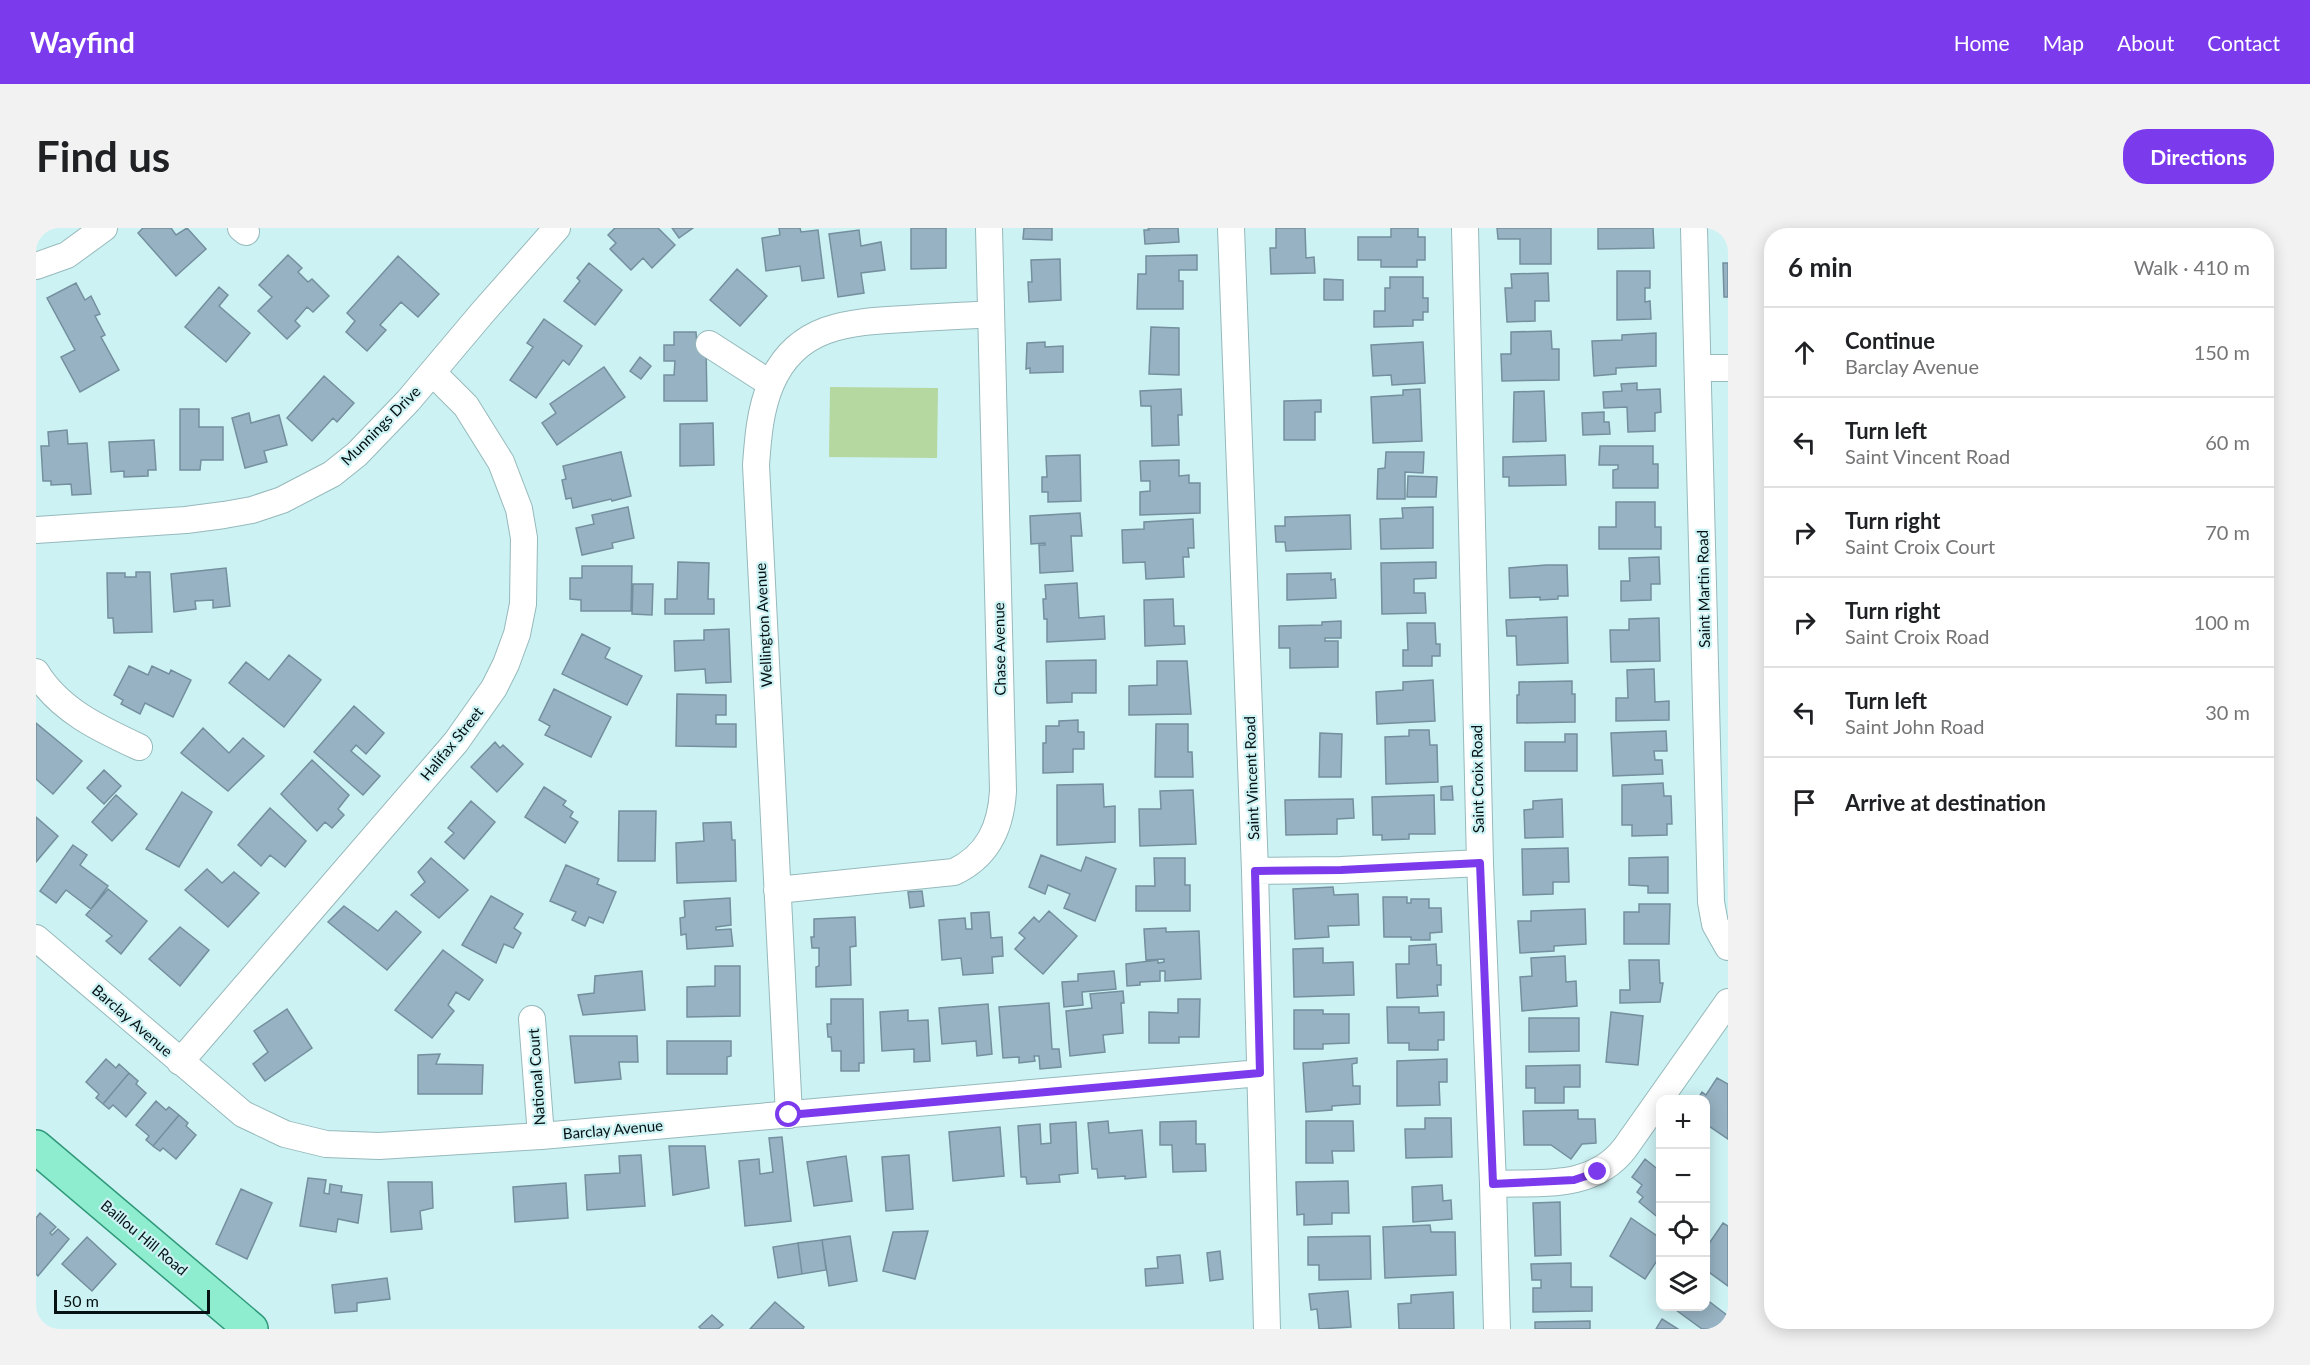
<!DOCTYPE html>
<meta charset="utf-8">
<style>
:root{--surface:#fff;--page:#f2f2f2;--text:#202124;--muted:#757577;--line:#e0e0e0;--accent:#7c3aed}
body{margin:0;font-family:Lato,sans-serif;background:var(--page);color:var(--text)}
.controls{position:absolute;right:18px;bottom:18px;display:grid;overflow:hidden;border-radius:12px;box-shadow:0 3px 15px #0003}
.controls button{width:54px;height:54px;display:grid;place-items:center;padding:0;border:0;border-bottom:2px solid var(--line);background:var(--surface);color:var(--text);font:30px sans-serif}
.scale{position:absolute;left:18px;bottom:15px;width:156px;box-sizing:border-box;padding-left:6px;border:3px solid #051112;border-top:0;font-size:16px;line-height:21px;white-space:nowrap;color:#051112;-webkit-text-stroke:4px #cdf2f4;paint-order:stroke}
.stop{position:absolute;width:18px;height:18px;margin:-14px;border:4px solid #7c3aed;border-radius:50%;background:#fff}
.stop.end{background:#7c3aed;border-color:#fff;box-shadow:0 2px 6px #0008}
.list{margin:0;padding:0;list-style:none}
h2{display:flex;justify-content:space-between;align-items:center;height:78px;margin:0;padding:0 24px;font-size:26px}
h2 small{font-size:20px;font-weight:400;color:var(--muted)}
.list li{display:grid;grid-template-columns:39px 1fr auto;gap:18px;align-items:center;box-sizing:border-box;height:90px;padding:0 24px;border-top:2px solid var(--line)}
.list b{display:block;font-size:22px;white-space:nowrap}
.list p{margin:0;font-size:20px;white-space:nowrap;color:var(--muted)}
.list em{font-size:20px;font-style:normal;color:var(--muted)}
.icon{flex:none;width:33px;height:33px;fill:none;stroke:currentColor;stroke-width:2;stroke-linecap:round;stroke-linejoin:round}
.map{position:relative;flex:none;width:1692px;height:1101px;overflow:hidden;border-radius:24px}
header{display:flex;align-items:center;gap:36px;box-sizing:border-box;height:84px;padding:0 30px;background:var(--accent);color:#fff}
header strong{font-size:28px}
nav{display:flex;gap:33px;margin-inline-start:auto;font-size:21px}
.intro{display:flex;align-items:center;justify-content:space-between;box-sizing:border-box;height:144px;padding:0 36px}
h1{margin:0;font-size:42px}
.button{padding:15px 27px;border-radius:24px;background:var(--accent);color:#fff;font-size:21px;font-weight:700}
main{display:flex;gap:36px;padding:0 36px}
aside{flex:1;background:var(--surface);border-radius:24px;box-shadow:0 3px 15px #0003}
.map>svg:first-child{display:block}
</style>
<header>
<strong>Wayfind</strong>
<nav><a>Home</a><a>Map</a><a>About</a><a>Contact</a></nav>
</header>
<div class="intro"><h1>Find us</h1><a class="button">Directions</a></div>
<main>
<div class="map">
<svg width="1692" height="1101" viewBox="0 0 1692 1101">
<rect width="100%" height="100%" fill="#cdf2f4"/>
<path fill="#b5d7a0" d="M794 159 902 160 901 230 793 229Z"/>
<path fill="#97b2c2" stroke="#748f9e" stroke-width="1.5" d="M107 0H135L140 7 151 0 170 21 140 48 102 5Z
M579 0H622L639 17 616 40 607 30 595 42 574 21 580 15 572 7Z
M636 0H657L643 10Z
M743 0H764L765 4 782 2 788 50 766 53 764 38 730 43 726 10 744 7Z
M875 0H910V40L875 41Z
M988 0H1016V12L987 11Z
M1112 0H1142L1143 14 1109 16 1108 2H1113Z
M1240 0H1269L1270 30 1278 29 1279 45 1235 46 1234 20H1240Z
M1355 0H1382V9H1389V32H1381V39H1345V32H1322V9H1355Z
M1461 0H1515V36H1484V11H1462Z
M1562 0H1617L1618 20 1562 21Z
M823 2 825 18 845 14 849 42 825 45 828 65 802 69 793 6Z
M252 27 266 40 262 44 272 54 276 51 293 68 277 84 271 79 259 93 264 98 251 111 222 83 236 69 223 57Z
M1161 27V42H1143V53H1147V81H1101L1102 46H1110V28Z
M362 28 403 66 382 89 365 74 344 97 350 102 331 123 310 104 319 93 311 85Z
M1024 31 1025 72 993 74 992 54H996L995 32Z
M553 35 586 62 559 97 528 73 544 53 541 50Z
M1687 35H1692V69H1688Z
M701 41 731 68 704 98 674 72Z
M1581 43H1614V60H1609V74L1614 73 1615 91 1581 92Z
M1512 45 1513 73H1499V93L1471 94 1469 60H1476L1475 46Z
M1354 49H1387V70H1392V84H1387V92H1377V98L1338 99V83H1349V60H1354Z
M1288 51 1307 52V72H1288Z
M40 55 49 72 55 68 64 86 59 88 69 107 65 109 83 142 44 164 25 129 39 122 11 70Z
M183 59 192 67 183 78 214 105 190 134 149 99Z
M508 91 546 118 533 137 527 132 500 170 474 152 497 119 491 115Z
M1115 99 1143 100V147L1113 146Z
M1515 103 1516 121H1523V152L1466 153 1465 126H1475V104Z
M638 104H660L661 117 670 116 671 173H628V147H638L639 133H628V117H638Z
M1620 105V138L1580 140V146L1558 148 1556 113 1586 112V107Z
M1009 114V119L1027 118V144L994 145V140L990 141 991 115Z
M1387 114 1389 155 1356 157 1355 147 1337 148 1335 117Z
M604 129 615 138 605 151 594 143Z
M568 139 589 169 521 217 506 195 520 185 514 176Z
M288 148 318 175 301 194 297 190 276 213 251 190Z
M1601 155V162L1624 161 1625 184 1619 185V203L1592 204 1591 179 1568 180 1567 164 1586 163 1585 156Z
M1145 161 1146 187H1142L1143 217 1116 218 1115 178H1105L1104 163Z
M1384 161 1386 213 1337 215 1335 169 1367 167V162Z
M1508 163 1510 213 1477 214 1478 164Z
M1285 172V184H1279V212H1248V173Z
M144 181H163V199H187V232H165L164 242H144Z
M1568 184V194H1573L1574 206 1547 207 1546 185Z
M213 185 215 195 243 187 251 217 228 223 231 234 209 240 196 190Z
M677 195 678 237 644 238V196Z
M31 202 32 216 51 215 55 266 36 267 35 256 15 257V253H7L5 218H13L12 204Z
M118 212 120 242H112V248L88 249V243L75 244 73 214Z
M1564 218H1617V236H1622V260H1577V242L1582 241V237H1563Z
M585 224 595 268 576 273 575 271 537 280 535 270 530 271 526 252 530 251 527 238Z
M1350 224H1388L1387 245 1369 244V271H1341L1342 241 1349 240Z
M1044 227 1045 273 1012 274V264H1006V249H1011L1010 228Z
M1529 227 1530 257 1473 258V249H1467V229Z
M1143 232V248L1153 247V255H1164V285L1104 287V264L1114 263V253H1105L1104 233Z
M1372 248 1401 249 1400 269H1371Z
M1580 274H1619V299H1625V321H1563V299H1580Z
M592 279 598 310 576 315 577 320 546 327 540 300 558 296 556 287Z
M1397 279V320L1345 321 1344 291 1367 290 1366 280Z
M1044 285 1046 308H1035L1037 343 1004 345 1003 317H1009V315L995 316 994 288Z
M1314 287 1315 321 1250 323 1249 314H1240L1239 298H1249V289Z
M1157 291 1158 320H1152L1153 329H1147L1148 349 1110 351 1109 334 1087 335 1086 302 1108 301V294Z
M1623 329 1624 356H1615V372L1585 373V353H1594L1593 330Z
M642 334 673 335 672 371H678V386H629V371H641Z
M1400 334V350L1378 351V365H1389L1390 385 1346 386 1345 335Z
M1510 337H1531L1532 368H1522V371L1504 372V369L1474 370 1473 340Z
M546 338H596L595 383H545V372L534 371V350H546Z
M190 340 194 378 177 380V372L159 373 160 381 138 384 135 346Z
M100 344H114L116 404 78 405 77 390H72L71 345H89V349H100Z
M1295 345V352L1299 351 1300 370 1251 372V346Z
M1041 355 1043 390 1068 388 1069 411 1011 414V391H1008L1007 371H1010L1009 357Z
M597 356H617L616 387 596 386Z
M1137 371 1138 398H1148L1149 416 1109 418 1108 372Z
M1531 389 1532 435 1481 437 1480 408H1471L1470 392Z
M1623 390 1624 433 1575 434 1574 402H1593V391Z
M1305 393V410H1289V413H1302V439L1254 440V420H1243V398L1286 397V394Z
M1371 395H1399L1400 416H1404V428H1396V438H1367V422H1372Z
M693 401 695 454 670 455 669 441 639 443 638 413 668 412V402Z
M546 406 574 420 569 430 606 448 591 477 526 446Z
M253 427 285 452 248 499 193 455 210 434 233 452Z
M1060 432V465H1036V474L1011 475 1010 433Z
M1121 433H1151L1155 486 1093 487V458L1121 457Z
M93 438 112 447 116 438 133 446 135 442 155 452 137 489 109 475 104 486 85 476 87 472 78 467Z
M1618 441 1619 474 1633 473V492L1580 493V470H1592L1591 442Z
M1397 452 1399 493 1341 496 1340 464 1367 462V454Z
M1536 453V466H1539V494L1481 495V467H1483V454Z
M518 461 575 489 555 529 509 507 514 498 503 492Z
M641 466 690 467V487H680V496H700V519L640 518Z
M318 478 348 505 330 526 320 517 315 523 344 548 327 567 278 524Z
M1042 492V504H1048V521H1037V544L1007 545V515H1010V498H1023V493Z
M0 495 46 533 17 566 0 551Z
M1120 496H1152V524H1156L1157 549H1119Z
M167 500 193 525 207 510 228 528 192 563 145 525Z
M1373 502H1393L1394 517H1401L1402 554 1350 556 1349 509 1373 508Z
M1630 503 1631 523H1618L1619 532H1626L1627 546 1577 548 1575 505Z
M1284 505 1306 506 1305 549H1283Z
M1529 506H1541V543H1489V514H1529Z
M459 514 464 520 467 517 487 536 461 564 435 539Z
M276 532 313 567 302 581 308 587 296 600 289 594 281 603 245 566Z
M68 542 85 558 68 576 51 560Z
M1627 555 1628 568H1635L1636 596H1631V607L1596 608V597H1586V557Z
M1067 556 1068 579 1079 578V614L1021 617V557Z
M1416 558 1417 572H1405V559Z
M508 559 530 573 527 577 537 584 534 589 542 594 529 615 489 589Z
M1157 562 1160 616 1104 618 1103 581H1125L1124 563Z
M146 564 176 584 143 639 110 621Z
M80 567 101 586 76 613 56 594Z
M1398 567 1399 606H1373V611L1346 612V607H1337L1336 569Z
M1317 571 1318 590 1301 591V606L1250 607 1249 572Z
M1526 571 1527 609 1489 610 1488 582 1497 581V573Z
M435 573 459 594 428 631 409 614 418 605 412 600Z
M234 580 270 613 249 639 234 627 225 638 202 617Z
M583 583H620L619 633H582Z
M0 589 22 608 0 634Z
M695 594 696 612H699L700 653 641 655 640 615 668 613 667 595Z
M37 617 51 627 44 637 72 658 55 681 30 662 20 675 4 663Z
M1532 620 1533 654H1517V666L1487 667 1486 621Z
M1005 627 1045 643 1050 629 1080 641 1059 693 1028 680 1034 666 1012 657 1009 666 993 659Z
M1632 629V665H1612V658L1593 657V630Z
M395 630 432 662 403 690 375 667 389 654 382 644Z
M1118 630H1149V657H1154V683H1100V658H1119Z
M530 637 563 651 561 656 580 664 567 695 553 689 549 698 536 692 540 684 514 673Z
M171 641 186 655 198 644 223 665 192 699 149 662Z
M1297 659 1298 667 1322 666 1323 697 1292 698 1293 709 1259 711 1257 661Z
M72 661 111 693 85 726 70 713 76 708 50 687Z
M886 663 888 678 874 680 872 664Z
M455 668 487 686 478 700 485 705 477 720 468 716 460 735 426 717Z
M1347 669H1371V675H1375V671H1393V680H1405L1406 704 1394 705V712H1375V709H1348Z
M694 670 695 697 680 699V702L695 701 697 718 651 721 650 706 645 707 644 690 649 689 648 673Z
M1603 676H1634L1633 716H1588V684H1603Z
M308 678 342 703 360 683 385 704 351 742 292 694Z
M1549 681 1550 716 1518 718V723L1484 725 1482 693H1495V683Z
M1013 683 1041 708 1007 746 979 721 989 710 983 705 998 689 1003 694Z
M953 684 955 710 966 709 967 728 956 729 957 745 927 747 925 730 906 732 903 692 929 690 930 701H936L935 685Z
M819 689 820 718 814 719 815 757 780 759V739L783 738V720H776L775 709H778V691Z
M144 699 173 722 144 758 113 731Z
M1130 700V704L1163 703 1165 751 1129 753V743H1124V753L1104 754V757L1091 758 1090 736 1122 732V735L1128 734V731L1110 732 1108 701Z
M1400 716 1401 737H1405V757H1401L1402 768 1361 770 1360 736H1373V718Z
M1287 720V735L1317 734 1318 767 1258 769 1257 721Z
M407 722 447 752 433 772 420 764 412 777 418 783 396 810 359 782Z
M1529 728 1530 754 1540 753 1541 778 1486 783 1484 749 1496 748 1495 730Z
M1593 732H1623L1624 755H1627L1624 774 1584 775V762H1594Z
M679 738H704V788L651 789V759L679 758Z
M606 743 609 782 547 787 542 767 558 765 559 748Z
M1078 743 1080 761 1046 764 1047 777 1028 779 1026 754 1042 753V746Z
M1087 763 1088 775H1085L1087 805 1067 807 1069 824 1034 828 1030 783 1056 780 1054 766Z
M795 771H827L828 835H823V843H805V823H796L795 809H792L791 796H795Z
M1142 771H1164L1163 809H1143V815H1113V784L1142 785Z
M1013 775 1016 821H1023L1025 839 1004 841 1003 828H998L999 833 983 835V829L967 830 963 779Z
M952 776 956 826 941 828 940 813 906 816 903 780Z
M1351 779H1383V785L1408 784V812H1402V822H1373V815H1352Z
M251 781 276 820 229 853 217 836 232 824 218 803Z
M872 782V793L892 792 894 833 878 834V821L846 823 844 784Z
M1258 782H1287V786H1313V815L1287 816V821H1258Z
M1575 784 1607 788 1602 837 1570 834Z
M1493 790H1543V823L1493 824Z
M534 808H601L602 834H583L585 851 539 855Z
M631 813H695V828L691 829V846H631Z
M404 826 400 836 447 837 446 866H382V827Z
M1321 830V835L1316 836 1317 858H1324V876L1296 878V882L1270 884 1267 835Z
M70 831 80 840 83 836 93 845 67 876 60 870 63 866 50 854Z
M1411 831V854H1403L1404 877 1361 878V833Z
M1544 837V859H1528V875H1499V860H1490V838Z
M93 845 102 853 100 856 110 865 90 889 77 877 73 881 67 876Z
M1681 850 1692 856V911L1670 896V872H1661L1666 864 1670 867Z
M120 873 130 882 133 879 143 887 117 918 110 912 113 908 100 897Z
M1542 882V891H1559L1560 915 1546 916 1535 931 1515 917H1488L1487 883Z
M143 887 152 895 150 898 160 907 140 931 127 920 124 923 117 918Z
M1389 890H1415L1416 929 1370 930 1369 901H1389Z
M1072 893 1073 905 1106 902 1110 949 1089 951V948L1062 950 1061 941H1056L1052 895Z
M1160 893V916H1169L1170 943 1137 944 1136 917H1124V894Z
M1270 893H1317L1318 923H1296L1297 935H1270Z
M1040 894 1042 945 1023 947 1024 954 991 956 990 949H985L982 898 1004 896 1005 916 1015 915 1014 896Z
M964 899 968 948 917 953 913 904Z
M746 909 755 993 709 998 703 933 723 931 724 946 737 944 733 910Z
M633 918H669L673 960 637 967Z
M605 927 609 978 551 982 549 947 584 945 583 928Z
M873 927 877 981 850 983 846 929Z
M810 928 816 973 778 978 771 934Z
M1609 931 1624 943V991L1603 974 1607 969 1601 964 1606 957 1596 949Z
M272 950 290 952 288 965 293 966 294 956 306 958 305 964 326 967 322 995 302 991 300 1004 264 998Z
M1312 953 1313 985H1296V996L1268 997V986L1261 987 1260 954Z
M352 954H396L397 980 384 983 386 1001 355 1004Z
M530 955 532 990 479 994 477 959Z
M1406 957 1407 973 1415 972 1416 991 1377 994 1376 959Z
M205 961 236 975 211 1031 180 1016Z
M1524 974 1525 1027 1499 1028 1497 975Z
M4 985 20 999 14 1005 16 1007 22 1001 33 1011 2 1048 0 1046V990Z
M1595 990 1624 1010V1028L1609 1051 1574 1028Z
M1687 995 1692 998V1058L1670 1042V1020Z
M1394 997 1395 1004H1419L1420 1047 1349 1050 1347 999Z
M892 1003 879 1051 847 1043 857 1004Z
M814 1008 821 1053 793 1058 786 1012Z
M1334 1008 1335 1051 1283 1052V1037H1272V1009Z
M51 1009 80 1036 56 1063 26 1036Z
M786 1012 790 1042 766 1046 762 1015Z
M762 1015 766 1046 742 1050 737 1019Z
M1184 1023 1187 1051 1174 1053 1171 1025Z
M1144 1027 1147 1055 1110 1058 1109 1041 1122 1040 1121 1029Z
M1535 1035V1059H1556V1083L1497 1084V1060H1505V1052H1496L1495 1036Z
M351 1050 354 1071 321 1075V1083L299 1085 296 1057Z
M1312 1063 1315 1099 1283 1101 1281 1081 1275 1082 1273 1066Z
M1417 1064 1418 1101H1363L1362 1076 1375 1075V1067Z
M1670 1071 1692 1088 1683 1101H1666L1640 1082 1642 1078H1670Z
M739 1074 768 1099 767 1101H714Z
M676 1087 687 1097 682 1101H665L663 1099Z
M1626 1091 1642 1101H1620Z
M1554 1093V1101H1499V1094Z"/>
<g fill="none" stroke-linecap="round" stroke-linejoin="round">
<defs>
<path id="minor" d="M205 0 210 4
M1195 0 1219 643 1231 1101
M1429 0 1444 635 1457 956 1461 1101
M1658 0 1675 674 1679 696 1692 719
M0 38 31 27 68 0
M673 116 735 156
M1662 140H1692
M0 302 150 292 188 287 216 282 246 272 296 246 321 226 372 173 447 84 521 0
M0 444C23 482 64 501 103 519
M1219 643 1305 642 1444 635
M741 662 918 644C952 628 965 599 967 563L953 0
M0 710 207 886 249 906 290 916 343 918 505 908 1224 845
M496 791 505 908
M144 834 420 514 458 460 470 436 481 406 487 376 488 310 483 281 465 234 430 178 397 145
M753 887 720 237C722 209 724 182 735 156 760 97 812 94 869 91 898 89 927 88 955 86
M1457 956C1505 954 1557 962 1589 920L1692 774"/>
<path id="major" d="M0 919 215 1101"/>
</defs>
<use href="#minor" stroke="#96b9bb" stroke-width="28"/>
<use href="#major" stroke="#2f9878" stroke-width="36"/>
<use href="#minor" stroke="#fff" stroke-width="26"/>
<use href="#major" stroke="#8fedcf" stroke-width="33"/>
</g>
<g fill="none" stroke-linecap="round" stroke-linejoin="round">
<path stroke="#7c3aed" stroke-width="8" d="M753 887 1224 845 1219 643 1305 642 1444 635 1457 956 1538 952 1562 944"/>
</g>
<g text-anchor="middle" stroke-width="4.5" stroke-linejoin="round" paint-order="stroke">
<g font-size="15" fill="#051112" stroke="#cdf2f4">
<text transform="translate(345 198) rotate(-45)" y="5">Munnings Drive</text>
<text transform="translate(1668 361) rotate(-91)" y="5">Saint Martin Road</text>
<text transform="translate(728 397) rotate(-93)" y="5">Wellington Avenue</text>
<text transform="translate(964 421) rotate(-91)" y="5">Chase Avenue</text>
<text transform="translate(416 516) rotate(-51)" y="5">Halifax Street</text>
<text transform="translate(1216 550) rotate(-92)" y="5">Saint Vincent Road</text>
<text transform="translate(1442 551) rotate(-91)" y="5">Saint Croix Road</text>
<text transform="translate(96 793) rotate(41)" y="5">Barclay Avenue</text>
<text transform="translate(501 849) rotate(-94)" y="5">National Court</text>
<text transform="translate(577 902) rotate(-5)" y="5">Barclay Avenue</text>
<text transform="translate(108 1010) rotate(40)" y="5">Baillou Hill Road</text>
</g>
</g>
</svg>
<div class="controls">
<button>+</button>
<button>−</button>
<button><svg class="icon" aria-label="locate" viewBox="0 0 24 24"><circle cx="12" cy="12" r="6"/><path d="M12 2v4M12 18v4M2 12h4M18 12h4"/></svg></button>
<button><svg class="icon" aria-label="layers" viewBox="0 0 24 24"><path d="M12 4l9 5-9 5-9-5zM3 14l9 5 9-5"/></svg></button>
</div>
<div class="scale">50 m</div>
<div class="stop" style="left:753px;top:887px"></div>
<div class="stop end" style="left:1562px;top:944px"></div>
</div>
<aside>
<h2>6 min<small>Walk · 410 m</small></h2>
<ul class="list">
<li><svg class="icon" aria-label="ahead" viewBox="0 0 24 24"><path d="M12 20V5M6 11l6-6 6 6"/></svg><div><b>Continue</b><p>Barclay Avenue</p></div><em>150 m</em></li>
<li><svg class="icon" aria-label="left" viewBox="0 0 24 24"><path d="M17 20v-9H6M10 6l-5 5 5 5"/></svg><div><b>Turn left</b><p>Saint Vincent Road</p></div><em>60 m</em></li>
<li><svg class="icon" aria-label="right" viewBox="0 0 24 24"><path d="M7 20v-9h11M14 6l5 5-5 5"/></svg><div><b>Turn right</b><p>Saint Croix Court</p></div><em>70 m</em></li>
<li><svg class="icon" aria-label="right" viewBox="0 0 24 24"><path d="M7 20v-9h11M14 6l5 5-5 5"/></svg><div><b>Turn right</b><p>Saint Croix Road</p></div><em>100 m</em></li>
<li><svg class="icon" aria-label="left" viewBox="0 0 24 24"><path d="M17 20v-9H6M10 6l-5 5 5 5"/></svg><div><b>Turn left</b><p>Saint John Road</p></div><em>30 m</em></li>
<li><svg class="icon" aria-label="arrive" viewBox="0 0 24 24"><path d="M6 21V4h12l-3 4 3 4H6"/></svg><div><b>Arrive at destination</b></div></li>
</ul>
</aside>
</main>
